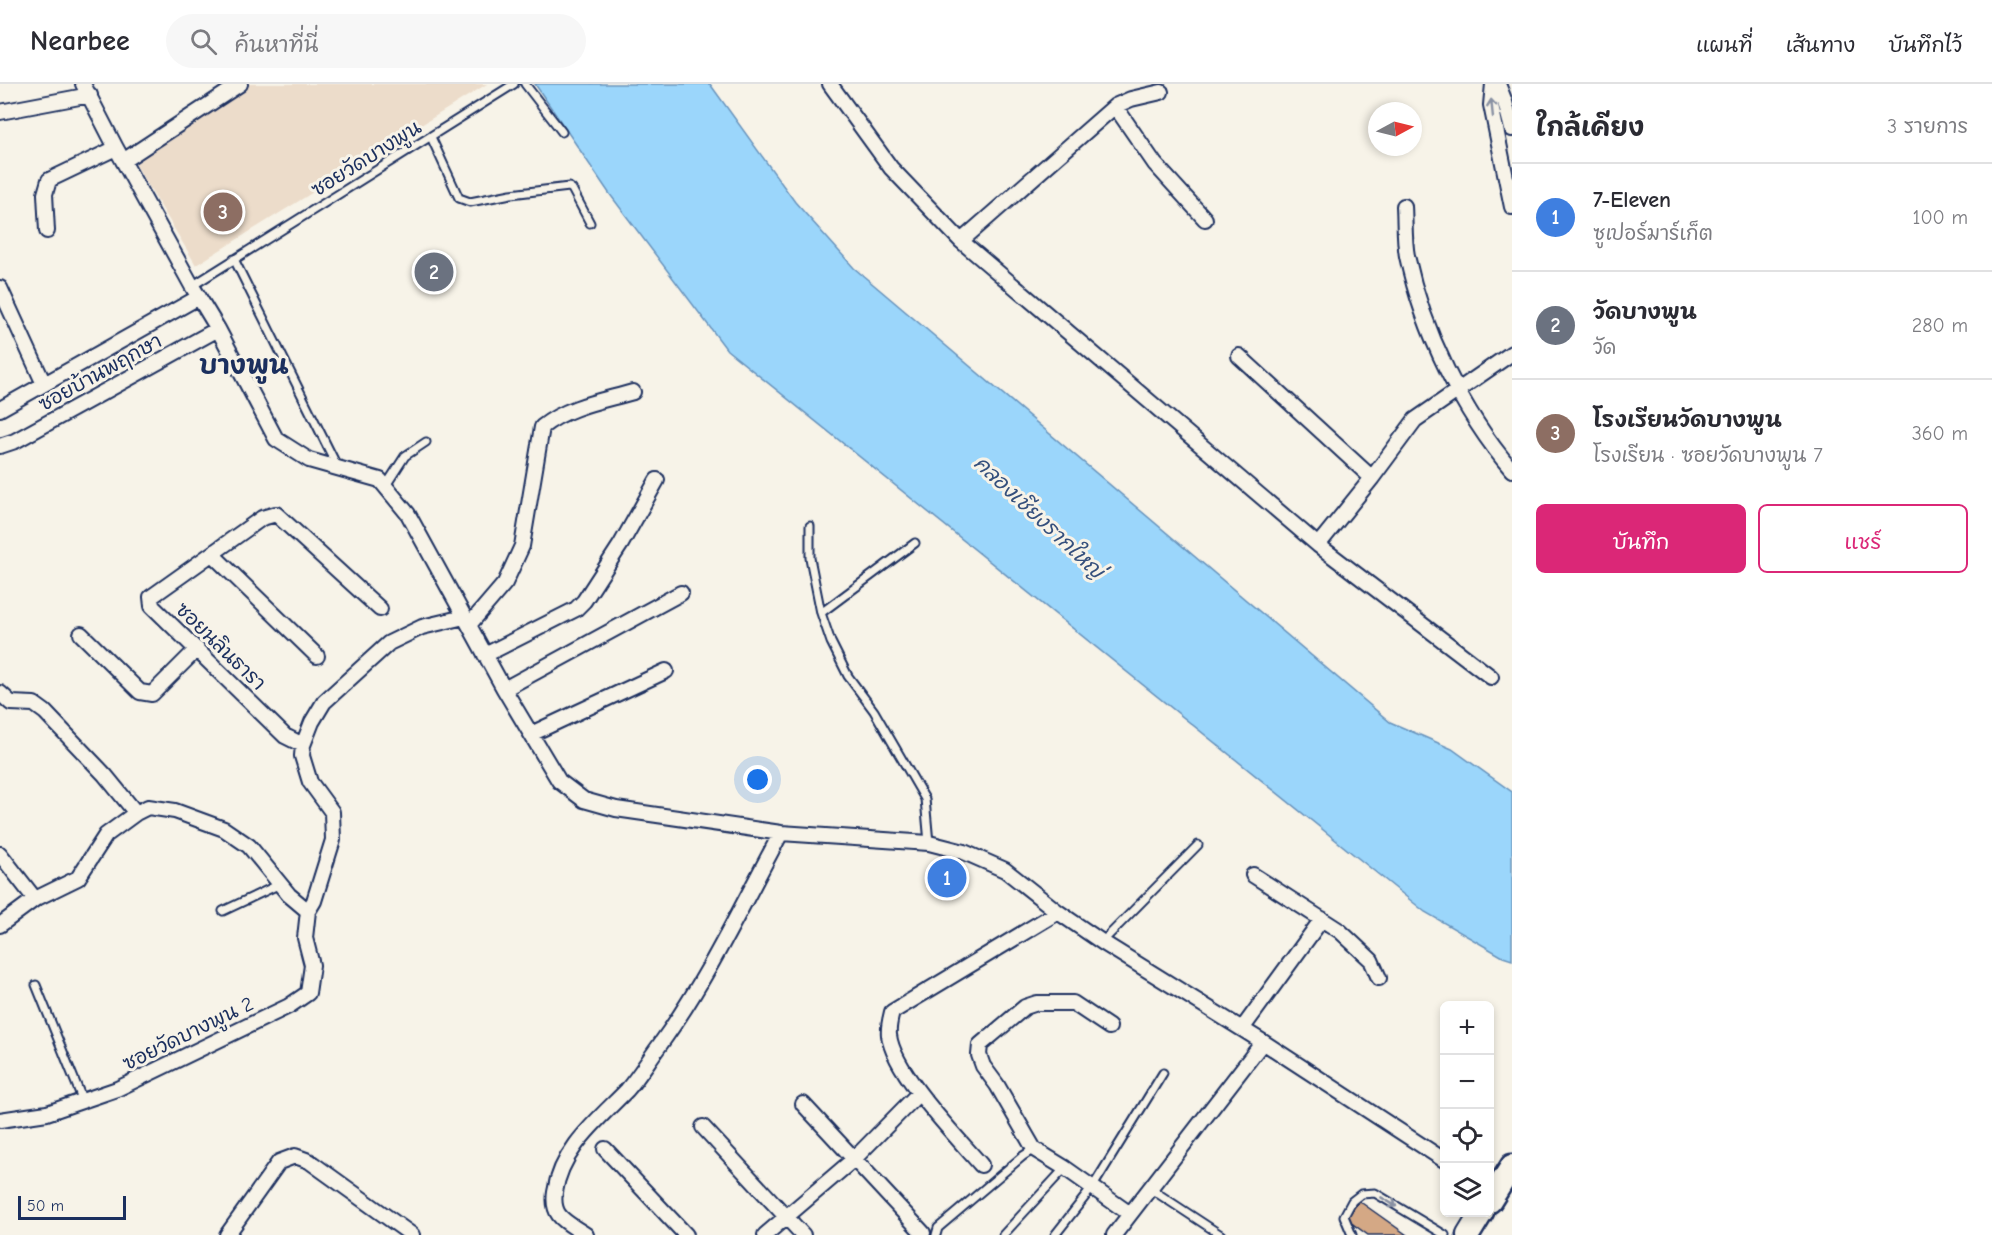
<!DOCTYPE html>
<html lang="th">
<meta charset="utf-8">
<style>
:root{--surface:#fff;--page:#f7f7f7;--text:#2b2b33;--muted:#7c7c81;--line:#e1e1e2;--accent:#db2777}
body{margin:0;font-family:"Comic Neue","Playpen Sans Thai",sans-serif;background:var(--page);color:var(--text)}
.controls{position:absolute;right:18px;bottom:18px;display:grid;overflow:hidden;border-radius:9px;box-shadow:0 3px 9px #0003}
.controls button{width:54px;height:54px;display:grid;place-items:center;padding:0;border:0;border-bottom:2px solid var(--line);background:var(--surface);color:var(--text);font:30px sans-serif}
.compass{position:absolute;left:1368px;top:18px;width:54px;height:54px;border-radius:50%;background:var(--surface);box-shadow:0 3px 9px #0003;rotate:83deg}
.scale{position:absolute;left:18px;bottom:15px;width:108px;box-sizing:border-box;padding-left:6px;border:3px solid #1b2f5e;border-top:0;font-size:16px;line-height:21px;white-space:nowrap;color:#1b2f5e;-webkit-text-stroke:4px #f7f3e8;paint-order:stroke}
.you{position:absolute;left:758px;top:696px;width:21px;height:21px;margin:-15px;border:4px solid #fff;border-radius:50%;background:#1a73e8;box-shadow:0 0 0 9px #1a73e833}
.badge{display:grid;place-items:center;width:39px;height:39px;border-radius:50%;background:var(--accent);color:#fff;font-size:20px;font-weight:700}
.pin{position:absolute;translate:-50% -50%;border:3px solid #fff;box-shadow:0 2px 6px #0006}
.list{margin:0;padding:0;list-style:none}
h2{display:flex;justify-content:space-between;align-items:center;height:78px;margin:0;padding:0 24px;font-size:26px}
h2 small{font-size:20px;font-weight:400;color:var(--muted)}
.list li{display:grid;grid-template-columns:39px 1fr auto;gap:18px;align-items:center;box-sizing:border-box;height:108px;padding:0 24px;border-top:2px solid var(--line)}
.list b{display:block;font-size:22px;white-space:nowrap}
.list p{margin:0;font-size:20px;white-space:nowrap;color:var(--muted)}
.list em{font-size:20px;font-style:normal;color:var(--muted)}
.actions{display:flex;gap:12px;padding:18px 24px}
.actions a{flex:1;padding:14px 0;border:2px solid var(--accent);border-radius:9px;text-align:center;font-size:21px;color:var(--accent)}
.actions .main{background:var(--accent);color:#fff}
.icon{flex:none;width:33px;height:33px;fill:none;stroke:currentColor;stroke-width:2;stroke-linecap:round;stroke-linejoin:round}
.map{position:relative;flex:none;width:1512px;height:1151px;overflow:hidden}
header{display:flex;align-items:center;gap:36px;box-sizing:border-box;height:84px;padding:0 30px;background:var(--surface);border-bottom:2px solid var(--line)}
header strong{font-size:28px}
nav{display:flex;gap:33px;margin-inline-start:auto;font-size:21px}
.search{width:420px;height:54px;background:var(--page);display:flex;align-items:center;gap:15px;box-sizing:border-box;padding:0 21px;border-radius:33px;color:var(--muted);font-size:22px}
main{display:flex}
aside{flex:1;background:var(--surface)}
.map>svg:first-child{display:block}
</style>
<header>
<strong>Nearbee</strong>
<div class="search"><svg class="icon" aria-label="search" viewBox="0 0 24 24"><circle cx="10" cy="10" r="6"/><path d="M15 15l6 6"/></svg>ค้นหาที่นี่</div>
<nav><a>แผนที่</a><a>เส้นทาง</a><a>บันทึกไว้</a></nav>
</header>
<main>
<div class="map">
<svg width="1512" height="1151" viewBox="0 0 1512 1151">
<rect width="100%" height="100%" fill="#f7f3e8"/>
<filter id="ink" filterUnits="userSpaceOnUse"><feTurbulence type="fractalNoise" baseFrequency=".0167" numOctaves="2"/><feDisplacementMap in="SourceGraphic" scale="12" xChannelSelector="R" yChannelSelector="G"/><feConvolveMatrix kernelMatrix="1 2 1 2 8 2 1 2 1" color-interpolation-filters="sRGB"/></filter>
<g filter="url(#ink)">
<path fill="#ecdcca" d="M242 0H487L196 181 133 76Z"/>
<path fill="#9bd6fb" stroke="#6893bc" stroke-width="1.5" d="M535 0H710L795 118 854 184 1390 638 1452 665 1512 708V876L1503 873 1425 828 727 266 609 109Z"/>
<path fill="#d4a885" stroke="#1b2f5e" stroke-width="1.5" d="M1359 1117 1407 1151H1368L1346 1135Z"/>
<g fill="none" stroke-linecap="round" stroke-linejoin="round">
<defs>
<path id="service" d="M525 0 562 48
M431 53 459 114 470 118 511 110 569 103 572 105 590 139
M234 175 337 382
M192 202 514 0
M385 403 405 372 426 358
M810 442V474L821 529 831 558 848 592 874 627 925 715 929 759
M821 529 915 459
M223 827 280 800
M1102 858 1198 761
M36 901 83 1017
M1151 1105 1221 1151
M936 1151 938 1144 1023 1072 1034 1065
M1003 1151 1065 1084
M1055 1151 1092 1104 1163 989
M1352 1151 1344 1132 1352 1117 1361 1110 1375 1109 1445 1151"/>
<path id="minor" d="M83 0 116 64 192 202 218 245 276 355 309 376 380 396 408 430 504 605 559 697 584 716 616 725 781 749 929 759 964 768 1005 786 1058 828 1102 858 1263 958 1444 1076
M830 0 891 84 961 157 1318 461 1491 593
M1493 0 1491 21 1512 123
M1498 0 1505 18 1512 45
M1115 22 1155 80 1205 135
M0 28 90 11
M123 77 240 0
M1404 122C1405 138 1404 156 1407 172 1423 247 1462 328 1512 386
M47 147 45 110 49 96 116 64
M961 157 1115 22 1131 15 1161 8
M0 204 44 300
M1239 272 1372 394
M0 325 199 213
M0 362 15 357 218 245
M1318 461 1372 394 1415 336 1512 269
M212 470 317 572
M469 541 505 499 522 462 542 343C568 322 602 317 633 308
M81 550 140 608 152 610 197 565
M485 571 576 525 584 517 621 460 657 396
M504 605 681 509
M0 609 11 619 34 620 45 628 105 691 136 729
M531 650 666 587
M303 661 285 652 152 522 151 513 262 434 276 430 380 525
M0 770 35 815
M1253 791 1340 847 1371 876 1379 894
M0 841 35 815 78 794 106 751 136 729 148 723 175 727 224 745 249 762 289 811 308 827
M1109 943 1073 919H1037L1025 923 980 961 979 971 983 982 997 1001 1034 1065 1065 1084 1130 1130
M1242 945 1322 835
M803 1020 923 1149
M0 1036 47 1029 117 1005 289 922 308 909 312 881 305 854 308 827 314 817 333 756 332 728 310 698 302 672 303 661 312 638 324 618 389 559 422 543 464 533
M703 1043 803 1151
M605 1065 686 1151
M981 1081C956 1052 893 988 889 951 888 943 890 936 892 928L1058 828
M227 1151 279 1078 295 1072 309 1077 412 1151
M586 1151C567 1138 551 1134 555 1108 561 1065 599 1035 627 1006 639 992 648 977 659 962 707 896 742 821 781 749
M765 1151 854 1075 919 1009
M1114 1151 1263 958"/>
<path id="primary" d="M1490 1117 1512 1082
M1468 1151 1482 1128"/>
</defs>
<use href="#service" stroke="#1b2f5e" stroke-width="11"/>
<use href="#minor" stroke="#1b2f5e" stroke-width="18"/>
<use href="#primary" stroke="#1b2f5e" stroke-width="27"/>
<use href="#service" stroke="#f7f3e8" stroke-width="7"/>
<use href="#minor" stroke="#f7f3e8" stroke-width="14"/>
<use href="#primary" stroke="#f7f3e8" stroke-width="22"/>
</g>
<defs><path id="oneway-shaft" d="M-6 0H5M1.5-3L5.5 0L1.5 3" fill="none" stroke-width="1.6" stroke-linecap="round" stroke-linejoin="round" transform="scale(1.5)"/></defs>
<g stroke="#8991a3">
<use href="#oneway-shaft" transform="translate(1492 24) rotate(-96)"/>
<use href="#oneway-shaft" transform="translate(1389 1118) rotate(31)"/>
</g>
</g>
<g text-anchor="middle" stroke-width="6" stroke-linejoin="round" paint-order="stroke">
<g font-size="20" fill="#1b2f5e" stroke="#f7f3e8">
<text transform="translate(366 74) rotate(-32)" y="7">ซอยวัดบางพูน</text>
<text transform="translate(100 288) rotate(-29)" y="7">ซอยบ้านพฤกษา</text>
<text transform="translate(221 562) rotate(44)" y="7">ซอยนลินธารา</text>
<text transform="translate(188 949) rotate(-26)" y="7">ซอยวัดบางพูน 2</text>
</g>
<g font-size="21" font-style="italic" fill="#35507d" stroke="#f7f3e8">
<text transform="translate(1039 433) rotate(43)" y="7">คลองเชียงรากใหญ่</text>
</g>
<g font-size="26" font-weight="bold" fill="#1b2f5e" stroke="#f7f3e8">
<text x="244" y="290">บางพูน</text>
</g>
</g>
</svg>
<div class="controls">
<button>+</button>
<button>−</button>
<button><svg class="icon" aria-label="locate" viewBox="0 0 24 24"><circle cx="12" cy="12" r="6"/><path d="M12 2v4M12 18v4M2 12h4M18 12h4"/></svg></button>
<button><svg class="icon" aria-label="layers" viewBox="0 0 24 24"><path d="M12 4l9 5-9 5-9-5zM3 14l9 5 9-5"/></svg></button>
</div>
<svg class="compass" viewBox="-18 -18 36 36"><path d="M0-13l5 13h-10z" fill="#e53935"/><path d="M0 13l5-13h-10z" fill="#7c7c81"/></svg>
<div class="scale">50 m</div>
<div class="you"></div>
<div class="pin badge" style="left:947px;top:794px;background:#3f7fe0">1</div>
<div class="pin badge" style="left:434px;top:188px;background:#6b7280">2</div>
<div class="pin badge" style="left:223px;top:128px;background:#8d6e63">3</div>
</div>
<aside>
<h2>ใกล้เคียง<small>3 รายการ</small></h2>
<ul class="list">
<li><span class="badge" style="background:#3f7fe0">1</span><div><b>7-Eleven</b><p>ซูเปอร์มาร์เก็ต</p></div><em>100 m</em></li>
<li><span class="badge" style="background:#6b7280">2</span><div><b>วัดบางพูน</b><p>วัด</p></div><em>280 m</em></li>
<li><span class="badge" style="background:#8d6e63">3</span><div><b>โรงเรียนวัดบางพูน</b><p>โรงเรียน · ซอยวัดบางพูน 7</p></div><em>360 m</em></li>
</ul>
<div class="actions"><a class="main">บันทึก</a><a>แชร์</a></div>
</aside>
</main>
